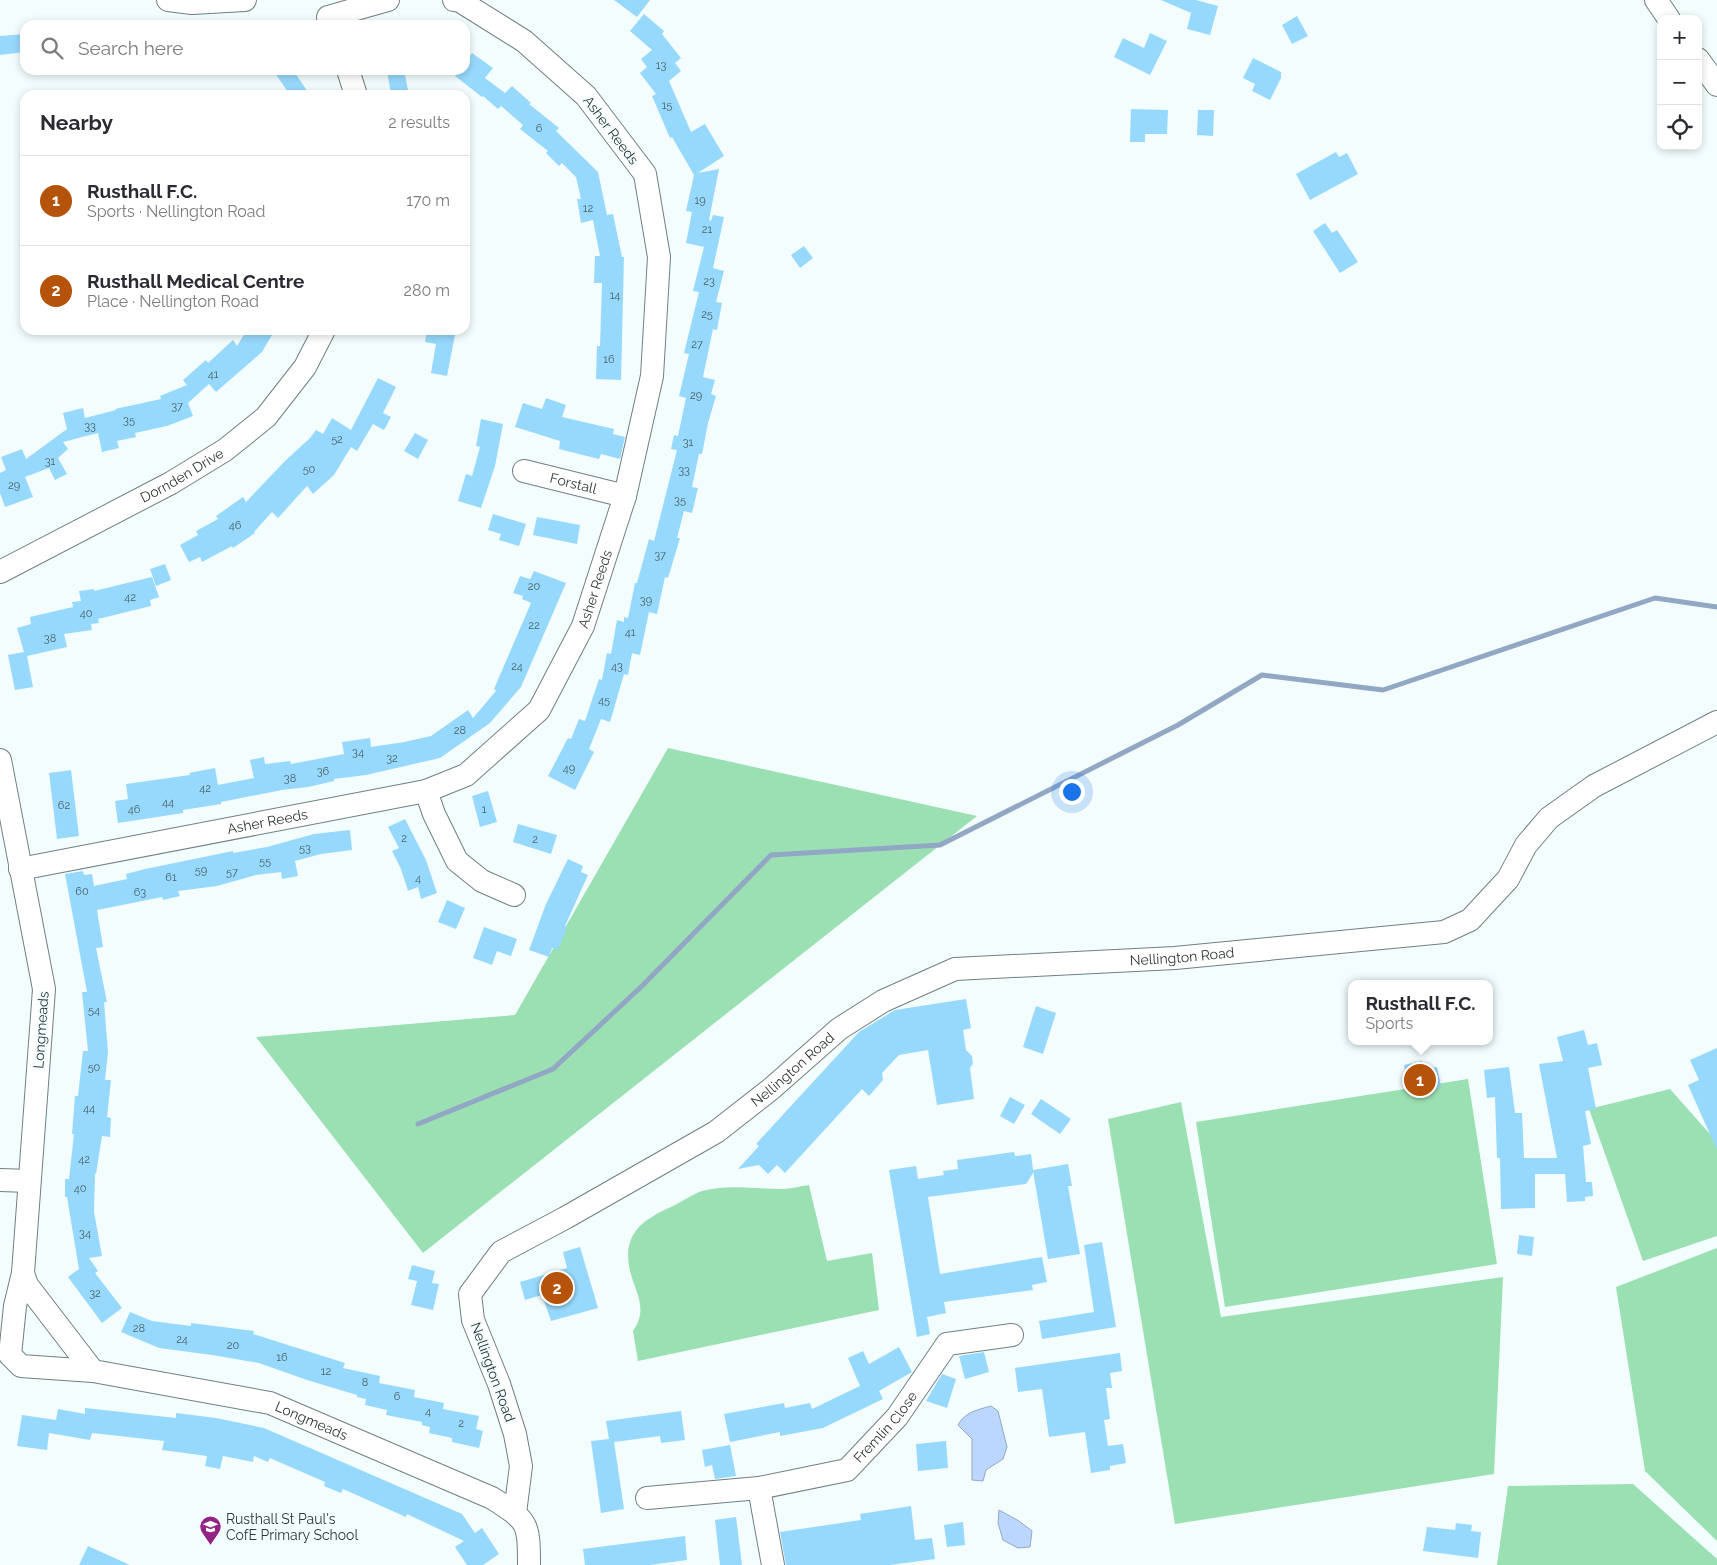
<!DOCTYPE html>
<meta charset="utf-8">
<style>
:root{--surface:#fff;--page:#f2f2f3;--text:#2b2b33;--muted:#7c7c81;--line:#e1e1e2;--accent:#b45309}
body{margin:0;font-family:Raleway,sans-serif;background:var(--page);color:var(--text)}
.controls{position:absolute;right:15px;top:15px;display:grid;overflow:hidden;border-radius:10px;box-shadow:0 2px 8px #0003}
.controls button{width:45px;height:45px;display:grid;place-items:center;padding:0;border:0;border-bottom:1px solid var(--line);background:var(--surface);color:var(--text);font:25px sans-serif}
.you{position:absolute;left:1071px;top:791px;width:18px;height:18px;margin:-12px;border:4px solid #fff;border-radius:50%;background:#1a73e8;box-shadow:0 0 0 8px #1a73e833}
.badge{display:grid;place-items:center;width:32px;height:32px;border-radius:50%;background:var(--accent);color:#fff;font-size:16px;font-weight:700}
.pin{position:absolute;translate:-50% -50%;border:2px solid #fff;box-shadow:0 1px 5px #0006}
.popup{position:absolute;left:1348px;top:980px;width:145px;height:65px;box-sizing:border-box;display:grid;place-content:center;border-radius:10px;background:var(--surface);filter:drop-shadow(0 1px 4px #0005);font-size:16px;white-space:nowrap;color:var(--muted)}
.popup b{font-size:19px;color:var(--text)}
.popup::after{content:'';position:absolute;left:50%;top:100%;margin-left:-10px;border:10px solid transparent;border-top-color:var(--surface)}
.list{margin:0;padding:0;list-style:none}
h2{display:flex;justify-content:space-between;align-items:center;height:65px;margin:0;padding:0 20px;font-size:21px}
h2 small{font-size:16px;font-weight:400;color:var(--muted)}
.list li{display:grid;grid-template-columns:32px 1fr auto;gap:15px;align-items:center;box-sizing:border-box;height:90px;padding:0 20px;border-top:1px solid var(--line)}
.list b{display:block;font-size:19px;white-space:nowrap}
.list p{margin:0;font-size:16px;white-space:nowrap;color:var(--muted)}
.list em{font-size:16px;font-style:normal;color:var(--muted)}
.icon{flex:none;width:28px;height:28px;fill:none;stroke:currentColor;stroke-width:2;stroke-linecap:round;stroke-linejoin:round}
.map{position:relative;flex:none;width:1717px;height:1565px;overflow:hidden}
.search{position:absolute;background:var(--surface);box-shadow:0 2px 8px #0003;left:20px;top:20px;width:450px;height:55px;display:flex;align-items:center;gap:12px;box-sizing:border-box;padding:0 18px;border-radius:15px;color:var(--muted);font-size:19px}
.panel{position:absolute;background:var(--surface);box-shadow:0 2px 8px #0003;left:20px;top:90px;width:450px;height:245px;border-radius:15px}
.map>svg:first-child{display:block}
</style>
<div class="map">
<svg width="1717" height="1565" viewBox="0 0 1717 1565">
<rect width="100%" height="100%" fill="#f3fdfe"/>
<path fill="#9be0b3" d="M668 748 977 816 423 1253 256 1037 515 1015Z
M1468 1079 1497 1264 1225 1307 1196 1122Z
M1670 1089 1717 1142V1236L1643 1261 1589 1109Z
M1181 1102 1221 1317 1503 1277 1494 1474 1175 1524 1108 1119Z
M809 1185 827 1261 872 1253 879 1310 638 1361 633 1331C650 1307 633 1290 629 1266 623 1230 647 1218 675 1205 683 1201 693 1194 702 1191 728 1184 756 1189 782 1189 791 1189 800 1186 809 1185Z
M1717 1248V1541L1645 1471 1616 1287Z
M1633 1484 1717 1559V1565H1497L1508 1486Z"/>
<path fill="#bcd7ff" stroke="#92a7c3" d="M991 1406 998 1411 1007 1447 1003 1459 986 1470 983 1481 972 1480V1439L958 1425C965 1412 977 1410 991 1406Z
M999 1510 1019 1521 1032 1531 1030 1547 1018 1548 1003 1540 998 1523Z"/>
<g fill="none" stroke-linecap="round" stroke-linejoin="round">
<path stroke="#92a7c3" stroke-width="5" d="M418 1124 553 1069 642 986 771 855 940 845 1178 725 1262 675 1383 690 1655 598 1717 607"/>
</g>
<path fill="#97d9fc" d="M614 0H650L637 17Z
M1161 0H1196L1218 6 1210 35 1187 29 1191 13Z
M644 14 664 31 662 34 681 58 675 63 681 71 669 81 691 132 705 124 724 156 698 173 719 169 709 220 711 221 713 215 724 217 713 268 724 271 716 302 722 303 717 330 713 329 703 377 715 380 711 394 716 396 708 423 702 454H699L692 487 698 488 692 513 684 511 677 538H680L668 578 665 577 657 614 649 612 640 655 632 653 628 675 624 674 610 722 601 719 589 749 594 752 575 790 548 776 568 738 571 739 579 719 585 721 599 679 602 680 607 653 611 654 617 620 624 622V617L628 618 635 583H637L649 539 654 541 677 450 671 449 674 435 678 436 686 398 679 396 689 354 684 353 699 292 693 291 704 247 686 243 692 212 686 211 694 175 672 137 670 138 652 96 656 94 640 73 647 67 641 59 652 50 630 31Z
M1297 16 1308 36 1292 44 1282 25Z
M1150 33 1167 41 1150 75 1114 57 1123 38 1144 48Z
M25 34V52L0 55V36Z
M472 53 493 68 485 78 505 93 512 86 531 103 529 104 559 128 556 131 598 172 607 215 613 214 622 257H624L621 380 596 379 597 346H600L602 283H594L595 256H600L593 220 581 223 577 199H581L576 177 562 163 559 166 546 153 548 151 520 129 523 125 501 106 498 109 483 96 482 97 455 76 460 70H465V63Z
M1253 58 1281 72V78L1270 100 1252 91 1255 84 1243 78Z
M273 70H293L310 95H290Z
M387 70H404L409 95H391Z
M1131 109 1168 110 1167 134H1145V142H1130Z
M1198 110H1214L1213 136 1197 135Z
M1336 152 1339 157 1347 153 1358 174 1310 200 1296 174Z
M1325 223 1332 233 1337 230 1358 262 1340 273 1313 231Z
M804 246 813 258 800 268 791 255Z
M247 330H275L262 352 216 392 209 384 188 403 193 416 167 426 135 433 136 437 117 441 119 448 102 452 98 433 63 442 68 449 58 458 67 474 55 480 49 468 25 477 33 497 5 507 0 493V473L6 470 1 457 22 449 26 459 67 429 63 413 83 408 85 418 116 410 115 409 161 399 160 396 187 385 183 380 206 360 208 363 233 340 237 346Z
M427 330H456L447 376 431 373 436 344 425 342Z
M378 378 396 387 383 413 391 417 384 430 373 424 357 451 351 447 334 475 313 494 307 486 278 518 272 512 254 532 255 533 233 548 232 546 202 562 200 557 189 562 180 545 198 535 196 531 218 519 216 516 243 497 246 502 285 461 310 438 316 430 323 434 332 418 351 430Z
M546 398 566 405 562 417 614 429 613 434 625 437 620 459 601 454 599 459 559 449 560 441 515 427 523 403 542 409Z
M481 419 503 424 495 466 481 508 458 501 466 474 472 476 480 447 476 446Z
M415 433 428 440 418 459 404 451Z
M493 514 526 524 519 546 499 540 501 534 488 530Z
M537 517 580 525 577 544 533 535Z
M165 564 171 580 156 586 150 569Z
M534 571 566 583 521 687 490 723 440 758 366 775 334 779V781L308 787 282 790 221 802V804L183 810V813L118 823 115 801 128 799 126 784 190 775 189 773 215 768 218 785 254 778 250 760 264 757 265 764 290 761 291 764 344 754 342 742 370 738 371 747 404 742 431 736 468 710 473 718 496 691 494 689 531 603 522 599 523 596 513 593 520 576 530 579Z
M152 577 159 597 150 600 151 606 98 619 99 623 91 624 92 630 64 634 67 647 27 656 33 687 15 690 8 655 24 652 17 628 31 624 30 617 73 607 72 602 81 601 79 591 94 589V591Z
M71 770 79 836 57 839 49 773Z
M488 791 497 822 480 827 472 796Z
M405 819 426 860 437 893 421 899 418 887 408 891 401 869 392 851 399 848 388 827Z
M518 824 557 835 551 854 513 842Z
M350 830 352 850 321 854 295 861 298 876 282 879 281 872 256 875 217 886 178 891 180 896 163 900 162 897 97 910 103 947 96 948 107 1002H104L108 1052 105 1080H111L107 1117 111 1118 110 1137 102 1136 96 1174 95 1173 94 1212 102 1256 89 1258 98 1271 95 1273 122 1308 102 1323 68 1277 79 1269 67 1197H65V1179H69L74 1134H72L75 1096H78L83 1051H88L82 992H87L65 874 83 871 84 875 92 874 94 886 127 879 126 874 145 869 233 851V853L267 847 314 834Z
M568 859 583 866 581 872 588 875 565 926 567 927 558 950 552 948 549 957 529 950 546 904Z
M447 900 465 908 456 929 438 922Z
M484 927 517 939 511 956 497 951 492 965 473 958Z
M966 999 971 1028 963 1030 966 1050 972 1056 973 1064 970 1068 974 1099 937 1105 928 1050 899 1055 882 1073 883 1080 869 1096 862 1089 785 1173 777 1165 768 1174 759 1165 738 1169 759 1146 756 1144 859 1032 895 1010Z
M1036 1006 1056 1013 1043 1054 1023 1047Z
M1584 1030 1588 1045 1597 1043 1602 1065 1588 1068 1596 1109 1585 1111 1591 1144 1583 1146 1586 1182H1592L1593 1196 1585 1197V1201L1567 1202 1565 1174H1535V1208L1501 1209 1500 1158H1497L1495 1097 1487 1098 1484 1070 1509 1067 1515 1113H1522L1524 1158H1557L1539 1064 1563 1061 1557 1037Z
M1717 1048V1150L1688 1085 1699 1080 1690 1060Z
M1422 1061 1424 1070 1437 1067 1441 1087 1410 1093 1404 1065Z
M1010 1097 1025 1105 1014 1124 1000 1116Z
M1041 1099 1071 1119 1060 1134 1031 1114Z
M1014 1152 1015 1156 1031 1154 1033 1170 1068 1164 1072 1186H1068L1080 1254 1048 1259 1033 1171V1173L1026 1184 928 1197 940 1274 1042 1257 1047 1282 1032 1285 1033 1290 944 1302 946 1313 927 1317 930 1334 917 1337 889 1170 916 1166 918 1179 944 1175 943 1171 958 1169 957 1160Z
M1519 1235 1534 1237 1532 1256 1517 1254Z
M1102 1242 1116 1327 1042 1339 1039 1321 1094 1312 1084 1245Z
M580 1247 598 1308 551 1321 542 1295 525 1300 520 1282 567 1268 563 1252Z
M412 1265 435 1271 432 1283 439 1284 433 1310 411 1305 417 1281 408 1279Z
M130 1312 152 1321 191 1326V1323L254 1331 253 1334 345 1363 343 1368 380 1376 379 1383 415 1390 414 1397 444 1403 443 1409 479 1416 476 1429 483 1431 479 1448 452 1442V1438L429 1433 430 1427 422 1425V1422L386 1415 387 1410 365 1405 366 1399 357 1397V1395L307 1380 259 1363 212 1355 159 1348 121 1332Z
M899 1347 912 1372 879 1391 883 1399 823 1428 780 1436V1432L730 1442 724 1414 784 1403 785 1408 810 1403 812 1409 860 1386 848 1358 863 1351 869 1364Z
M984 1352 989 1372 965 1379 959 1356Z
M1120 1353 1122 1371 1110 1373 1112 1388H1106L1110 1419 1104 1420 1108 1446 1123 1444 1126 1463 1110 1466V1470L1091 1473 1085 1432 1049 1437 1042 1389 1018 1392 1015 1368Z
M942 1374 956 1379 947 1408 926 1401Z
M85 1408 176 1418V1413L216 1418 264 1428 462 1514 475 1533 482 1528 499 1554 483 1565H467L455 1547 464 1541 407 1514 406 1517 343 1489 341 1493 324 1486 325 1482 270 1458 268 1462 254 1456 253 1462 223 1456 220 1469 205 1466 207 1456 162 1450 164 1441 92 1433 90 1440 49 1433 47 1450 17 1446 22 1415 56 1420 58 1409 85 1414Z
M681 1411 685 1440 661 1443 660 1436 614 1442 624 1509 601 1513 591 1441 609 1439 606 1421Z
M946 1441 948 1468 918 1471 916 1444Z
M730 1445 736 1476 715 1479 712 1465 705 1467 702 1450Z
M911 1506 915 1540 932 1538 935 1559 890 1565H786L780 1532 861 1520 860 1514Z
M736 1517 742 1565H720L715 1520Z
M963 1522 965 1545 947 1547 944 1525Z
M1456 1523 1472 1525 1471 1531 1481 1532 1478 1558 1423 1551 1427 1527 1455 1530Z
M685 1536 687 1560 650 1565H585L583 1549Z
M88 1546 130 1565H79Z"/>
<g fill="none" stroke-linecap="round" stroke-linejoin="round">
<defs>
<g id="minor">
<path d="M168 0 192 3 245 0"/>
<path d="M1656 0 1669 19"/>
<path d="M328 17 388 0"/>
<path d="M1698 59 1717 85"/>
<path d="M348 70 356 95"/>
<path id="s1" d="M524 471 625 496"/>
<path id="s2" d="M0 572 171 483 225 450 266 417 305 367 324 330"/>
<path id="s3" d="M0 760 44 989 23 1273 27 1285 93 1371 270 1403 492 1498C528 1521 529 1522 529 1565"/>
<path d="M426 791 434 814 457 861 482 881 514 895"/>
<path id="s4" d="M20 869 426 791 466 775 539 710 583 626 625 496 652 376 659 257 645 174 586 96 524 41 460 1 454 0"/>
<path d="M0 1180 29 1181"/>
<path d="M23 1273 15 1306 10 1355 21 1366 93 1371"/>
<path d="M759 1488 773 1565"/>
<path id="s5" d="M647 1498 759 1488 847 1470 897 1417 947 1344 1012 1335"/>
<path id="s6" d="M515 1513 521 1466 515 1434 499 1384 473 1320 470 1294 501 1252 565 1218 716 1132 771 1089 839 1029 883 1001 955 969 1175 958 1444 932 1470 920 1508 879 1526 845 1549 818 1594 786 1717 722"/>
</g>
</defs>
<use href="#minor" stroke="#707f81" stroke-width="24"/>
<use href="#minor" stroke="#fff" stroke-width="22"/>
</g>
<defs>
<symbol id="school-pin" viewBox="-11 -11 22 30"><path d="M0 17L-7.5 6A9.5 9.5 0 1 1 7.5 6Z" fill="#932383" stroke="#f3fdfe"/><path d="M0-5L7-2L0 1L-7-2ZM-4 1L0 2.5L4 1V4Q0 6-4 4Z" fill="#fff"/></symbol>
</defs>
<g fill-rule="evenodd">
<use href="#school-pin" x="198" y="1514" width="25" height="34"/>
</g>
<g text-anchor="middle" stroke-width="4" stroke-linejoin="round" paint-order="stroke">
<g font-size="11" fill="#4a6069">
<text x="661" y="69">13</text>
<text x="667" y="109">15</text>
<text x="539" y="132">6</text>
<text x="700" y="204">19</text>
<text x="588" y="212">12</text>
<text x="707" y="233">21</text>
<text x="709" y="285">23</text>
<text x="615" y="299">14</text>
<text x="707" y="318">25</text>
<text x="697" y="348">27</text>
<text x="609" y="363">16</text>
<text x="213" y="378">41</text>
<text x="696" y="399">29</text>
<text x="177" y="410">37</text>
<text x="129" y="424">35</text>
<text x="90" y="430">33</text>
<text x="337" y="443">52</text>
<text x="688" y="446">31</text>
<text x="50" y="465">31</text>
<text x="309" y="473">50</text>
<text x="684" y="474">33</text>
<text x="14" y="489">29</text>
<text x="680" y="504">35</text>
<text x="235" y="529">46</text>
<text x="660" y="559">37</text>
<text x="534" y="590">20</text>
<text x="130" y="601">42</text>
<text x="646" y="604">39</text>
<text x="86" y="617">40</text>
<text x="534" y="629">22</text>
<text x="630" y="636">41</text>
<text x="50" y="642">38</text>
<text x="517" y="670">24</text>
<text x="617" y="670">43</text>
<text x="604" y="704">45</text>
<text x="460" y="734">28</text>
<text x="358" y="756">34</text>
<text x="392" y="762">32</text>
<text x="569" y="772">49</text>
<text x="323" y="775">36</text>
<text x="290" y="782">38</text>
<text x="205" y="792">42</text>
<text x="168" y="806">44</text>
<text x="64" y="809">62</text>
<text x="134" y="813">46</text>
<text x="484" y="813">1</text>
<text x="404" y="842">2</text>
<text x="535" y="843">2</text>
<text x="305" y="852">53</text>
<text x="265" y="865">55</text>
<text x="201" y="874">59</text>
<text x="232" y="876">57</text>
<text x="171" y="881">61</text>
<text x="418" y="882">4</text>
<text x="82" y="895">60</text>
<text x="140" y="896">63</text>
<text x="94" y="1014">54</text>
<text x="94" y="1071">50</text>
<text x="89" y="1112">44</text>
<text x="84" y="1163">42</text>
<text x="80" y="1192">40</text>
<text x="85" y="1237">34</text>
<text x="95" y="1297">32</text>
<text x="139" y="1332">28</text>
<text x="182" y="1343">24</text>
<text x="233" y="1349">20</text>
<text x="282" y="1361">16</text>
<text x="326" y="1375">12</text>
<text x="365" y="1386">8</text>
<text x="397" y="1400">6</text>
<text x="428" y="1415">4</text>
<text x="461" y="1427">2</text>
</g>
<g font-size="14" fill="#313738" stroke="#f3fdfe">
<text transform="translate(611 130) rotate(53)" y="5">Asher Reeds</text>
<text dy="5" stroke="none"><textPath href="#s2" startOffset="206">Dornden Drive</textPath></text>
<text dy="5" stroke="none"><textPath href="#s1" startOffset="51">Forstall</textPath></text>
<text dy="5" stroke="none"><textPath href="#s4" startOffset="688">Asher Reeds</textPath></text>
<text dy="5" stroke="none"><textPath href="#s4" startOffset="252">Asher Reeds</textPath></text>
<text dy="5" stroke="none"><textPath href="#s6" startOffset="1045">Nellington Road</textPath></text>
<text transform="translate(41 1030) rotate(-86)" y="5">Longmeads</text>
<text dy="5" stroke="none"><textPath href="#s6" startOffset="625">Nellington Road</textPath></text>
<text transform="translate(493 1372) rotate(70)" y="5">Nellington Road</text>
<text dy="5" stroke="none"><textPath href="#s3" startOffset="864">Longmeads</textPath></text>
<text dy="5" stroke="none"><textPath href="#s5" startOffset="260">Fremlin Close</textPath></text>
</g>
<g font-size="14" fill="#313738" stroke="#f3fdfe" text-anchor="start">
<text x="226" y="1524">Rusthall St Paul's<tspan x="226" dy="16">CofE Primary School</tspan></text>
</g>
</g>
</svg>
<div class="controls">
<button>+</button>
<button>−</button>
<button><svg class="icon" aria-label="locate" viewBox="0 0 24 24"><circle cx="12" cy="12" r="6"/><path d="M12 2v4M12 18v4M2 12h4M18 12h4"/></svg></button>
</div>
<div class="you"></div>
<div class="pin badge" style="left:1420px;top:1080px">1</div>
<div class="popup"><b>Rusthall F.C.</b>Sports</div>
<div class="pin badge" style="left:557px;top:1288px">2</div>
<div class="search"><svg class="icon" aria-label="search" viewBox="0 0 24 24"><circle cx="10" cy="10" r="6"/><path d="M15 15l6 6"/></svg>Search here</div>
<section class="panel">
<h2>Nearby<small>2 results</small></h2>
<ul class="list">
<li><span class="badge">1</span><div><b>Rusthall F.C.</b><p>Sports · Nellington Road</p></div><em>170 m</em></li>
<li><span class="badge">2</span><div><b>Rusthall Medical Centre</b><p>Place · Nellington Road</p></div><em>280 m</em></li>
</ul>
</section>
</div>
